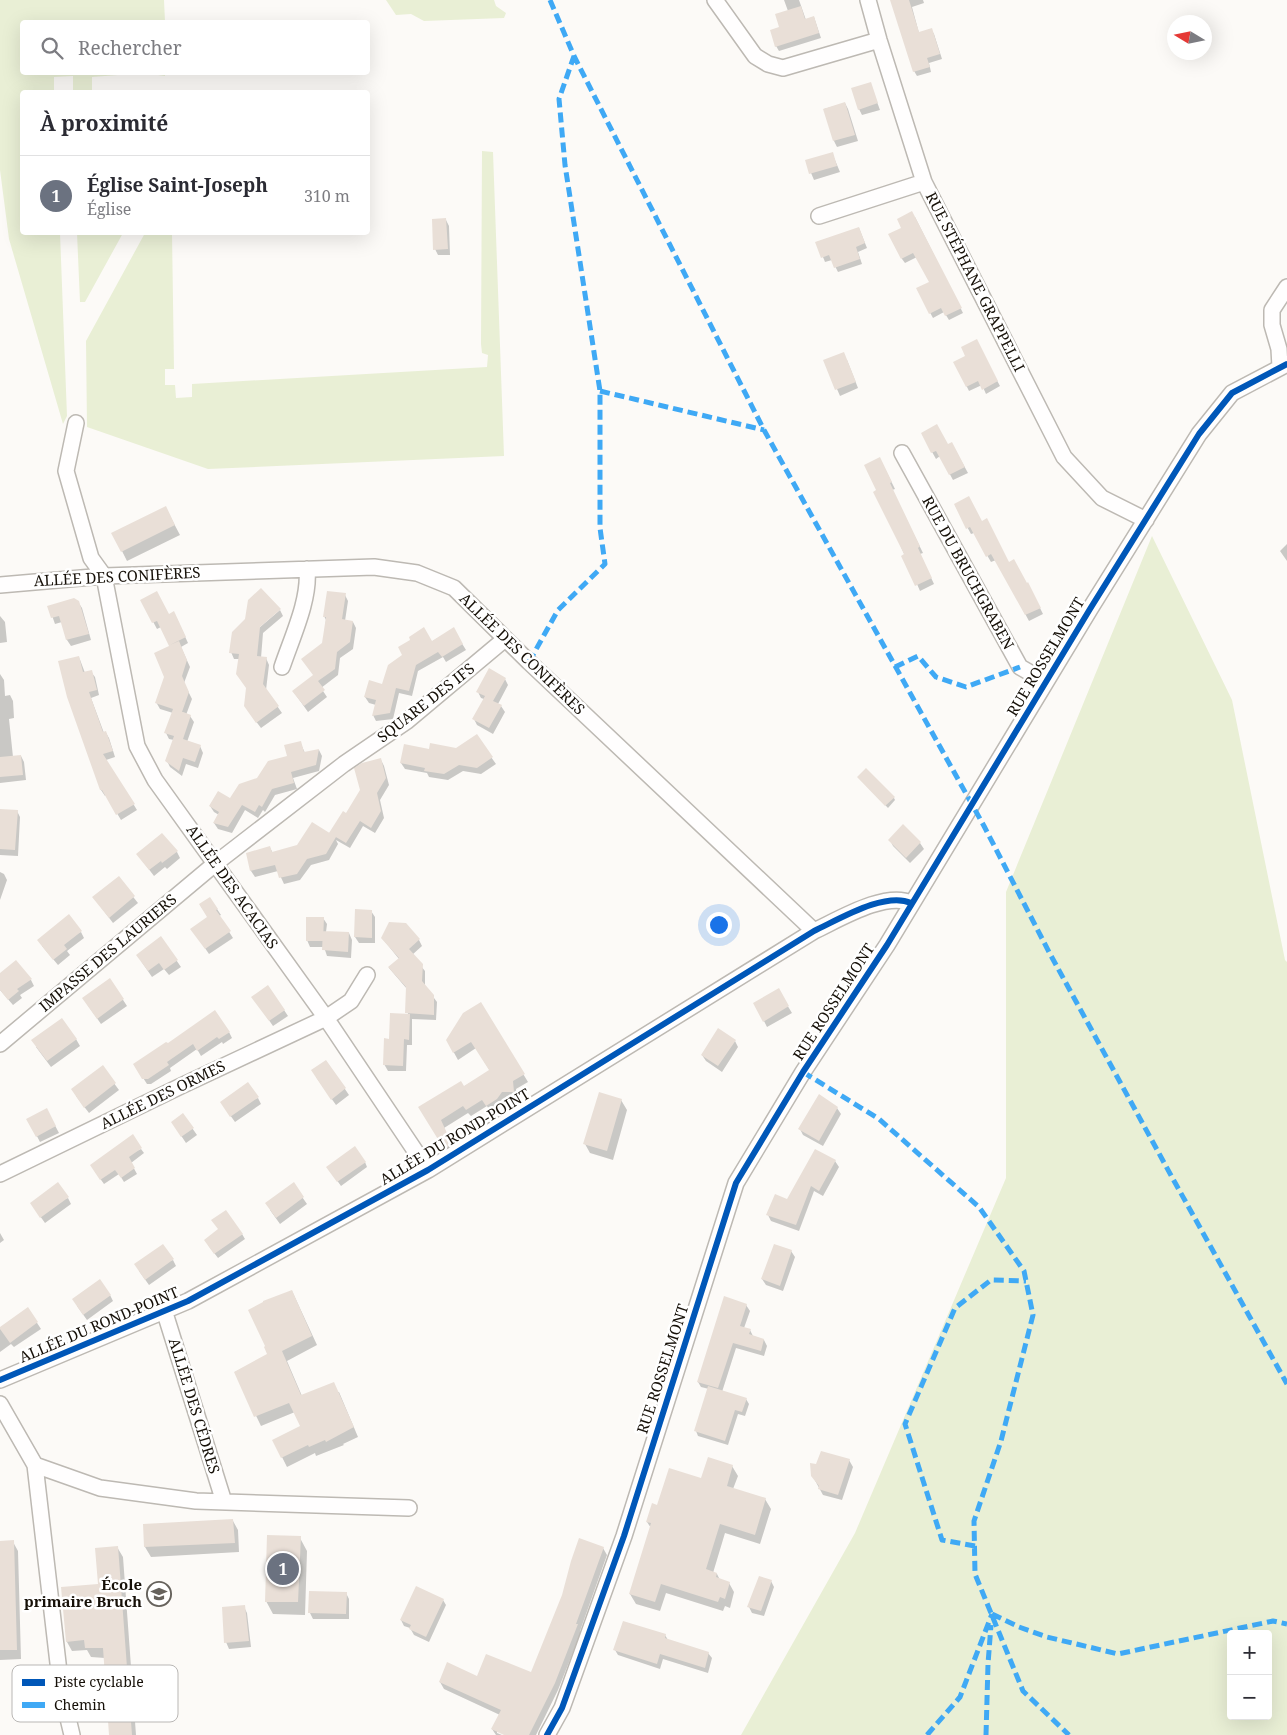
<!DOCTYPE html>
<html lang="fr">
<meta charset="utf-8">
<style>
:root{--surface:#fff;--page:#f7f7f7;--text:#2b2b33;--muted:#7c7c81;--line:#e1e1e2;--accent:#7c3aed}
body{margin:0;font-family:"Noto Serif",serif;background:var(--page);color:var(--text)}
.controls{position:absolute;right:15px;bottom:15px;display:grid;overflow:hidden;border-radius:5px;box-shadow:0 5px 20px #0002}
.controls button{width:45px;height:45px;display:grid;place-items:center;padding:0;border:0;border-bottom:1px solid var(--line);background:var(--surface);color:var(--text);font:25px sans-serif}
.compass{position:absolute;left:1167px;top:15px;width:45px;height:45px;border-radius:50%;background:var(--surface);box-shadow:0 5px 20px #0002;rotate:280deg}
.you{position:absolute;left:718px;top:924px;width:18px;height:18px;margin:-12px;border:4px solid #fff;border-radius:50%;background:#1a73e8;box-shadow:0 0 0 8px #1a73e833}
.badge{display:grid;place-items:center;width:32px;height:32px;border-radius:50%;background:var(--accent);color:#fff;font-size:16px;font-weight:700}
.pin{position:absolute;translate:-50% -50%;border:2px solid #fff;box-shadow:0 1px 5px #0006}
.list{margin:0;padding:0;list-style:none}
h2{display:flex;justify-content:space-between;align-items:center;height:65px;margin:0;padding:0 20px;font-size:21px}
h2 small{font-size:16px;font-weight:400;color:var(--muted)}
.list li{display:grid;grid-template-columns:32px 1fr auto;gap:15px;align-items:center;box-sizing:border-box;height:80px;padding:0 20px;border-top:1px solid var(--line)}
.list b{display:block;font-size:19px;white-space:nowrap}
.list p{margin:0;font-size:16px;white-space:nowrap;color:var(--muted)}
.list em{font-size:16px;font-style:normal;color:var(--muted)}
.icon{flex:none;width:28px;height:28px;fill:none;stroke:currentColor;stroke-width:2;stroke-linecap:round;stroke-linejoin:round}
.map{position:relative;flex:none;width:1287px;height:1735px;overflow:hidden}
.search{position:absolute;background:var(--surface);box-shadow:0 5px 20px #0002;left:20px;top:20px;width:350px;height:55px;display:flex;align-items:center;gap:12px;box-sizing:border-box;padding:0 18px;border-radius:5px;color:var(--muted);font-size:19px}
.panel{position:absolute;background:var(--surface);box-shadow:0 5px 20px #0002;left:20px;top:90px;width:350px;height:145px;border-radius:5px}
.map>svg:first-child{display:block}
</style>
<div class="map">
<svg width="1287" height="1735" viewBox="0 0 1287 1735">
<rect width="100%" height="100%" fill="#fcfaf7"/>
<path fill="#e9efd5" fill-rule="evenodd" d="M0 0H164L165 22H22V72L165 73V76L144 73 92 77V92H73V76L54 77V92H22V232L60 233 67 416 63 424 9 239 0 170Z
M386 0H494L496 6 506 13 504 18 424 21 411 14 396 15Z
M482 151 493 152 504 456 208 469 87 427 86 341 145 233H172L174 369H165V385H175L176 398 192 397V384L487 367 488 355 482 353 481 344Z
M77 233H123L85 302H80Z
M1152 536 1232 700 1285 960 1287 962V1735H741L855 1533 1006 1178V892ZM1231 1634H1268V1716H1231Z"/>
<path fill="#0003" d="M784 0H799L806 20 814 17 821 38 779 51 776 46 780 28 788 11Z
M891 0H923L924 3 912 7 919 33 931 29 934 34 942 59 929 63 931 72 917 76 914 71Z
M870 83 880 110 862 115 859 109Z
M845 103 848 109 858 141 837 147 834 141 824 109Z
M832 153 840 172 814 180 806 161Z
M915 217 963 313 949 320 944 312 933 318 917 289 931 282 917 257 905 263 902 259V228Z
M446 220 449 226 450 255H438L435 249Z
M859 228 867 248 858 252 862 264 838 272 832 260 825 262 817 242Z
M976 341 1000 386 986 394 982 385 969 391 955 363 967 356Z
M847 360 858 388 840 396 825 361Z
M922 434 948 446 952 444 968 473 953 480 940 456 936 459Z
M883 465 895 489 892 490 923 553 920 554 934 584 920 591 877 491Z
M955 505 982 522 1009 563 1031 590 1043 614 1029 621 996 560 991 562 974 533 971 534Z
M171 518 180 535 127 561 122 551Z
M1287 544V561L1280 551Z
M345 595 348 601 345 621 353 622 356 628 353 649 340 658 338 675 321 688 327 697 308 712 293 691 314 676 323 644 326 620 324 616Z
M142 601 177 619 188 643 181 647 190 667 184 683 192 699 186 715 190 716 194 722 187 742 200 746 203 753 198 768 186 764 182 776 170 767 167 761 174 740 169 739 166 733 173 713 160 709 156 702 166 677 171 646 161 627 157 629Z
M78 602 82 608 91 640 71 646 67 640 62 622 55 624 49 607Z
M280 610 283 616 263 633 261 658H266L269 665 266 690 282 713 261 728 249 712 248 689 239 659H234L231 652Z
M0 616 5 622 7 642 0 643Z
M453 629 466 650 446 662 443 657 418 671 412 696 399 693 393 719 376 721 373 715 376 705 369 703 365 697 383 685 431 642Z
M79 657 85 673 91 672 95 677 99 695 91 698 104 733H106L109 738 115 757 106 760 137 810 121 820 106 795 105 796 101 790Z
M0 674 4 680 5 696 10 695 13 701 14 718 9 719 13 757 21 756 24 762 26 780 0 783Z
M505 679 508 685 498 704 501 706 505 712 493 734 477 725 474 719 484 699 481 698 478 692Z
M476 736 496 764 481 774 463 771 448 780 429 777 427 773 405 769 401 763 430 750 456 749Z
M300 742 305 753 319 750 322 756 319 771 293 778 297 789 275 795 265 812 263 810 258 818 245 810 232 833 218 829 214 823 219 815 214 812 210 806 231 800 288 757Z
M381 760 384 766 389 785 380 800 384 818 375 833 363 826 350 848 336 840 338 844 329 860 311 865 300 880 284 884 278 871 255 877 251 871 247 854 270 848 273 853 333 836Z
M860 779 894 798 895 800 888 808Z
M0 810 17 811 20 817 18 856 0 855Z
M890 840 920 843 924 849 910 863 893 846Z
M177 852 180 858 167 869 165 867 154 876 138 855Z
M0 872 4 874 7 880 0 900Z
M118 878 138 903 113 923 94 898Z
M200 905 217 909 221 915 219 916 233 938 209 954 196 935 208 917Z
M371 911 375 917V943H359L355 937Z
M323 918 327 924 326 932 349 933 352 940 351 958 327 956 324 947H310L307 940Z
M81 932 84 938 67 951 70 955 58 965 42 946Z
M161 938 181 967 169 975 164 969 152 977 141 961Z
M382 938 419 940 422 946 412 955 425 971V986L437 1002 436 1020 412 1019V1045H407L406 1071H388L384 1064 390 1040 408 1015 407 989 389 968 399 959Z
M0 973 31 980 34 986 20 995 22 998 13 1005 0 990Z
M110 980 127 1006 101 1024 87 1004Z
M778 990 792 1013 767 1027 755 1003Z
M257 1003 284 1010 288 1016 273 1026Z
M481 1004 528 1082 516 1089 517 1099 506 1098 501 1106 491 1113 487 1106 471 1116 468 1113 444 1128 455 1152 449 1156 420 1108 463 1087 490 1071 476 1048 458 1060 447 1040Z
M229 1032 232 1038 223 1044 222 1042 201 1056 197 1049 170 1068 171 1071 151 1084H147L138 1070 166 1044Z
M76 1039 80 1046 51 1067 36 1047Z
M735 1041 738 1047 722 1072 706 1061 702 1055Z
M326 1061 349 1095 336 1105 316 1077Z
M102 1067 119 1090 89 1113 76 1096Z
M258 1098 261 1104 235 1122 225 1108Z
M621 1100 627 1110 613 1160 590 1153 585 1144Z
M837 1108 841 1114 823 1146 803 1135 800 1129Z
M183 1115 197 1135 186 1143 176 1128Z
M50 1116 59 1133 40 1142 28 1119Z
M141 1149 144 1153 131 1163 137 1174 124 1182 119 1174 104 1184 94 1170Z
M835 1161 839 1167 823 1196 814 1191 799 1231 771 1221 768 1215Z
M365 1162 367 1167 341 1186 331 1172Z
M293 1184 307 1204 280 1224 270 1210Z
M68 1198 71 1204 45 1223 35 1209Z
M0 1233 4 1240 0 1243Z
M242 1234 245 1239 218 1258 208 1245Z
M791 1251 795 1257 783 1291 766 1285 762 1279Z
M173 1260 176 1266 149 1285 139 1271Z
M292 1291 317 1345 287 1361 302 1396 339 1392 358 1437 343 1444 344 1445 316 1456 315 1453 287 1467 282 1457 302 1427 295 1412 261 1426 235 1372 269 1355Z
M110 1295 113 1301 87 1320 77 1306Z
M746 1305 750 1311 744 1328 750 1330 753 1336 764 1340 767 1346 764 1356 736 1348 722 1392 746 1399 749 1404 745 1416 738 1414 728 1445 698 1436 696 1431 709 1389 701 1387 698 1382Z
M28 1309 41 1329 14 1347 11 1344 0 1352V1329Z
M849 1460 853 1467 842 1500 823 1495 812 1475 817 1466Z
M732 1466 738 1476 733 1489 765 1499 771 1509 760 1544 725 1533 713 1573 717 1574 720 1580 729 1583 734 1592 730 1608 725 1606 723 1611 666 1593 660 1611 636 1604 630 1594 651 1528 647 1522 658 1507 702 1479Z
M233 1521 238 1530 239 1552 151 1557 145 1547 144 1525Z
M300 1538 307 1551 305 1615 273 1614 266 1601Z
M0 1542H13L18 1551 21 1659 0 1660Z
M117 1547 123 1557 136 1735H111L105 1658 91 1657 87 1650 72 1651 67 1642 63 1588 99 1585Z
M603 1548 607 1555 580 1631 581 1632 558 1690 536 1735H504L505 1734 497 1730V1733L502 1735H496L492 1729 500 1715 444 1689 440 1682 532 1674Z
M771 1581 774 1587 764 1616 752 1613 749 1607Z
M346 1593 349 1599V1619H313L310 1613Z
M443 1600 446 1605 429 1642 414 1635 410 1628 404 1626 401 1620Z
M244 1607 247 1613 251 1647 229 1649 226 1642Z
M665 1635 668 1640 708 1653 712 1658 708 1673 663 1659 660 1669 618 1655 615 1650Z"/>
<path fill="#e9dfd7" d="M890 0H909L919 32 932 28 940 54 927 58 930 67 913 72Z
M801 6 805 19 814 16 819 33 775 47 770 30 779 27 775 14Z
M871 82 878 103 858 110 851 88Z
M845 102 855 135 833 141 823 109Z
M833 152 837 166 809 174 805 160Z
M912 211 962 308 945 316 941 308 929 314 916 288 929 282 913 253 901 259 888 234 901 228 897 219Z
M446 218 448 249 433 250 432 219Z
M859 227 865 243 856 247 860 259 834 268 829 255 821 258 815 242Z
M977 339 998 381 982 390 978 381 966 387 953 362 965 356 961 347Z
M844 352 856 382 835 390 823 360Z
M937 424 948 444 952 442 965 467 949 475 936 451 931 453 921 433Z
M880 457 892 482 890 483 920 546 918 548 932 578 915 586 901 556 904 554 873 492 876 490 864 465Z
M969 496 982 521 987 518 1009 562 1014 559 1027 583 1028 582 1041 608 1025 615 991 554 986 557 970 527 966 529 954 504Z
M166 506 175 525 121 552 111 533Z
M261 588 281 609 260 627 257 656 267 657 263 684 279 706 256 723 244 706 246 688 236 674 239 654 229 653 232 632 245 619 248 600Z
M157 591 169 614 174 611 186 637 170 645 179 641 187 660 182 676 189 692 182 712 178 710 191 715 183 739 201 745 195 762 183 758 179 771 165 761 174 736 164 733 173 709 155 703 164 677 154 653 169 646 157 621 152 623 140 600Z
M327 591 346 593 342 619 353 621 350 642 337 652 335 669 318 681 325 690 304 706 292 691 313 675 301 659 322 643 326 617H323Z
M74 598 79 601 89 634 66 640 59 616 51 618 47 606Z
M424 627 432 641 454 627 463 644 442 657 438 652 416 665 409 691 396 688 390 713 372 716 376 700 364 697 369 680 382 684 388 665 402 655 398 647 410 640 409 637Z
M79 656 83 672 92 670 97 690 89 692 103 732 106 731 113 751 103 754 135 804 116 815 102 790H100L67 697 58 661Z
M489 668 506 678 493 701 502 705 489 728 472 719 485 696 476 692Z
M477 734 493 757 477 768 459 765 444 774 424 771 425 768 400 763 404 744 429 749 430 743 456 748Z
M301 741 304 752 319 749 316 765 291 772 294 783 272 789 262 807 259 805 255 812 242 805 228 827 213 823 219 812 209 806 218 791 230 798 239 784 257 778 268 761 287 756 284 745Z
M21 755 23 775 0 777V757Z
M381 758 386 778 377 793 381 811 371 828 360 821 346 843 329 833 343 811 346 813 360 790 354 768 362 763Z
M866 768 895 797 885 806 857 777Z
M0 809 18 810 15 850 0 849Z
M312 822 336 837 326 854 307 859 297 874 279 878 275 865 250 871 246 853 270 846 272 852 297 845Z
M903 824 921 842 906 858 888 840Z
M162 833 178 851 162 863 161 861 149 870 136 854Z
M119 876 135 896 109 918 92 897Z
M210 897 218 909 216 910 231 931 205 949 190 929 207 917 199 904Z
M355 909 372 910V938L354 937Z
M69 914 82 931 64 945 67 949 53 960 37 940Z
M306 917H324L323 941H306Z
M389 922 406 923 420 939 409 949 423 964 422 981 434 995V1015L405 1013 406 987 388 967 399 958 381 938Z
M323 931 349 932 348 952 322 950Z
M161 936 178 960 164 970 159 963 148 971 136 955Z
M16 960 32 979 17 989 19 991 8 1000 0 990V973Z
M110 978 124 999 97 1019 82 998Z
M268 985 285 1010 269 1021 251 997Z
M779 988 789 1006 763 1022 753 1003Z
M481 1002 525 1074 513 1081 514 1092H502L497 1099 486 1106 482 1100 466 1110 463 1106 441 1120 452 1144 444 1149 418 1107 461 1081 464 1086 489 1070 471 1042 453 1053 446 1040 463 1013Z
M215 1010 230 1032 219 1039 217 1037 197 1051 193 1044 167 1062 169 1065 148 1079H142L133 1064 166 1042 168 1043Z
M390 1013 410 1014 409 1040 404 1039 403 1066 383 1065 384 1038 389 1039Z
M62 1018 77 1039 47 1061 31 1040Z
M718 1028 736 1040 718 1066 701 1055Z
M326 1060 346 1088 331 1100 311 1070Z
M103 1065 116 1083 84 1108 71 1089Z
M248 1082 259 1097 230 1117 220 1102Z
M599 1092 622 1099 607 1151 583 1144Z
M819 1094 838 1107 819 1141 798 1129Z
M47 1108 56 1126 36 1137 26 1119Z
M183 1113 194 1128 181 1137 171 1122Z
M133 1134 142 1148 129 1157 135 1168 121 1178 115 1170 100 1180 90 1165Z
M355 1146 366 1162 337 1182 326 1167Z
M815 1149 836 1160 819 1191 811 1186 796 1225 766 1215 775 1194 787 1199Z
M58 1182 69 1197 40 1218 30 1203Z
M294 1182 304 1197 276 1218 265 1203Z
M226 1210 243 1234 214 1254 204 1240 218 1229 211 1220Z
M163 1244 174 1259 145 1280 134 1264Z
M774 1244 792 1250 780 1286 761 1279Z
M100 1279 111 1295 83 1315 72 1299Z
M292 1290 312 1336 282 1351 301 1395 334 1382 354 1427 326 1442 325 1440 309 1447 308 1445 281 1458 272 1440 300 1426 289 1403 254 1417 234 1372 267 1354 264 1347 265 1346 248 1310 263 1302V1301Z
M724 1296 747 1304 740 1326 751 1329 749 1334 764 1339 761 1351 733 1343 718 1388 697 1382Z
M28 1307 38 1322 10 1343 0 1329V1327Z
M708 1386 747 1398 742 1412 735 1410 725 1441 694 1431Z
M821 1451 850 1459 838 1495 818 1489 819 1486 811 1476 810 1463 816 1464Z
M708 1457 733 1465 727 1486 766 1498 755 1535 720 1524 706 1569 717 1573 716 1577 730 1582 725 1599 720 1597 718 1602 661 1584 655 1602 629 1594 651 1523 646 1522 652 1503 657 1505 669 1468 701 1478Z
M233 1519 235 1543 144 1547 143 1524Z
M267 1535 301 1536 298 1602H265Z
M579 1538 604 1547 576 1624H578L555 1683 529 1735H504L491 1729 501 1710 439 1682 447 1662 477 1676 486 1654 531 1672 562 1595 571 1561Z
M14 1540 17 1650H0V1541Z
M118 1546 132 1735H109L103 1648H85L84 1640 66 1642 61 1587 98 1584 95 1548Z
M759 1576 772 1580 761 1611 747 1607Z
M416 1586 444 1599 426 1637 409 1629 411 1625 400 1620Z
M309 1591 347 1592 346 1614 308 1613Z
M245 1605 249 1641 224 1643 222 1607Z
M623 1621 666 1634 665 1638 709 1652 705 1668 660 1654 657 1664 613 1650Z"/>
<g fill="none" stroke-linecap="round" stroke-linejoin="round">
<defs>
<path id="minor" d="M715 0 755 56 768 64 783 68 879 40
M868 0 879 40 924 182 1064 457 1102 498 1146 520
M819 216 924 182
M1280 367 1279 349 1272 325V310L1287 287
M76 423 66 471 91 558 104 576 137 746 155 780 326 1018 428 1170
M902 453 1020 667 1046 682
M0 585 104 576 374 567 417 573 454 588 529 662 814 931
M282 667C292 637 310 600 307 569
M0 1044 216 863 344 764 407 721 505 639
M0 1174 181 1086 326 1018 351 1001 367 975
M164 1310 224 1502
M0 1380 188 1301 428 1170 814 931C838 920 885 891 911 903
M0 1404 35 1465 100 1488 196 1501 409 1508
M35 1465 61 1689 72 1735
M547 1735 562 1708 624 1536 736 1183 803 1072 887 945 1090 609 1199 434 1232 393 1287 364"/>
</defs>
<use href="#minor" stroke="#bdb9b3" stroke-width="18"/>
<use href="#minor" stroke="#fffefe" stroke-width="15"/>
<path stroke="#3fa9f5" stroke-width="5" stroke-dasharray="10 5" stroke-linecap="butt" d="M550 0 574 56 764 430 984 826 1049 952 1173 1179 1287 1384
M600 391 764 430
M529 662 558 610 605 564 600 528V391L565 165 559 99 574 56
M895 667 918 656 936 677 966 687 1020 667
M803 1072 879 1119 979 1207 1024 1271 1033 1315 1001 1441 974 1521 975 1574 1023 1691 1069 1735
M975 1546 942 1540 905 1424 955 1308 991 1280 1026 1281
M992 1614 1019 1627 1047 1637 1118 1654 1273 1621 1287 1624
M927 1735 960 1697 992 1614
M986 1735 988 1664 991 1625"/>
<defs>
<path id="cycleway" d="M0 1380 188 1301 428 1170 814 931C838 920 885 891 911 903
M547 1735 562 1708 624 1536 736 1183 803 1072 887 945 1090 609 1199 434 1232 393 1287 364"/>
</defs>
<use href="#cycleway" stroke="#fff" stroke-width="9"/>
<use href="#cycleway" stroke="#0057b8" stroke-width="6"/>
</g>
<defs>
<symbol id="school-ring" viewBox="-11 -11 22 22"><circle r="9.5" fill="#fff" stroke="#66625c" stroke-width="1.5"/><path d="M0-5L7-2L0 1L-7-2ZM-4 1L0 2.5L4 1V4Q0 6-4 4Z" fill="#66625c"/></symbol>
</defs>
<g fill-rule="evenodd">
<use href="#school-ring" x="145" y="1580" width="28" height="28"/>
</g>
<g text-anchor="middle" stroke-width="5" stroke-linejoin="round" paint-order="stroke">
<g font-size="15" fill="#161008" stroke="#fff">
<text transform="translate(975 282) rotate(63)" y="5">RUE STÉPHANE GRAPPELLI</text>
<text transform="translate(968 573) rotate(61)" y="5">RUE DU BRUCHGRABEN</text>
<text transform="translate(117 577) rotate(-3)" y="5">ALLÉE DES CONIFÈRES</text>
<text transform="translate(522 654) rotate(44)" y="5">ALLÉE DES CONIFÈRES</text>
<text transform="translate(1046 657) rotate(-59)" y="5">RUE ROSSELMONT</text>
<text transform="translate(426 703) rotate(-38)" y="5">SQUARE DES IFS</text>
<text transform="translate(232 887) rotate(55)" y="5">ALLÉE DES ACACIAS</text>
<text transform="translate(108 953) rotate(-40)" y="5">IMPASSE DES LAURIERS</text>
<text transform="translate(834 1002) rotate(-57)" y="5">RUE ROSSELMONT</text>
<text transform="translate(163 1095) rotate(-26)" y="5">ALLÉE DES ORMES</text>
<text transform="translate(455 1137) rotate(-31)" y="5">ALLÉE DU ROND-POINT</text>
<text transform="translate(99 1325) rotate(-23)" y="5">ALLÉE DU ROND-POINT</text>
<text transform="translate(663 1369) rotate(-72)" y="5">RUE ROSSELMONT</text>
<text transform="translate(194 1406) rotate(73)" y="5">ALLÉE DES CÉDRES</text>
</g>
<g font-size="15" font-weight="bold" fill="#161008" stroke="#fff" text-anchor="end">
<text x="142" y="1590">École<tspan x="142" dy="17">primaire Bruch</tspan></text>
</g>
</g>
<rect x="12" y="1665" width="166" height="57" rx="8" fill="#fff" stroke="#b9b7b5" stroke-width="1"/>
<rect x="22" y="1679" width="23" height="7" fill="#0057b8"/>
<rect x="22" y="1702" width="23" height="6" fill="#3fa9f5"/>
<g font-size="14" fill="#161008">
<text x="54" y="1687">Piste cyclable</text>
<text x="54" y="1710">Chemin</text>
</g>
</svg>
<div class="controls">
<button>+</button>
<button>−</button>
</div>
<svg class="compass" viewBox="-18 -18 36 36"><path d="M0-13l5 13h-10z" fill="#e53935"/><path d="M0 13l5-13h-10z" fill="#7c7c81"/></svg>
<div class="you"></div>
<div class="pin badge" style="left:283px;top:1569px;background:#6b7280">1</div>
<div class="search"><svg class="icon" aria-label="search" viewBox="0 0 24 24"><circle cx="10" cy="10" r="6"/><path d="M15 15l6 6"/></svg>Rechercher</div>
<section class="panel">
<h2>À proximité<small></small></h2>
<ul class="list">
<li><span class="badge" style="background:#6b7280">1</span><div><b>Église Saint-Joseph</b><p>Église</p></div><em>310 m</em></li>
</ul>
</section>
</div>
